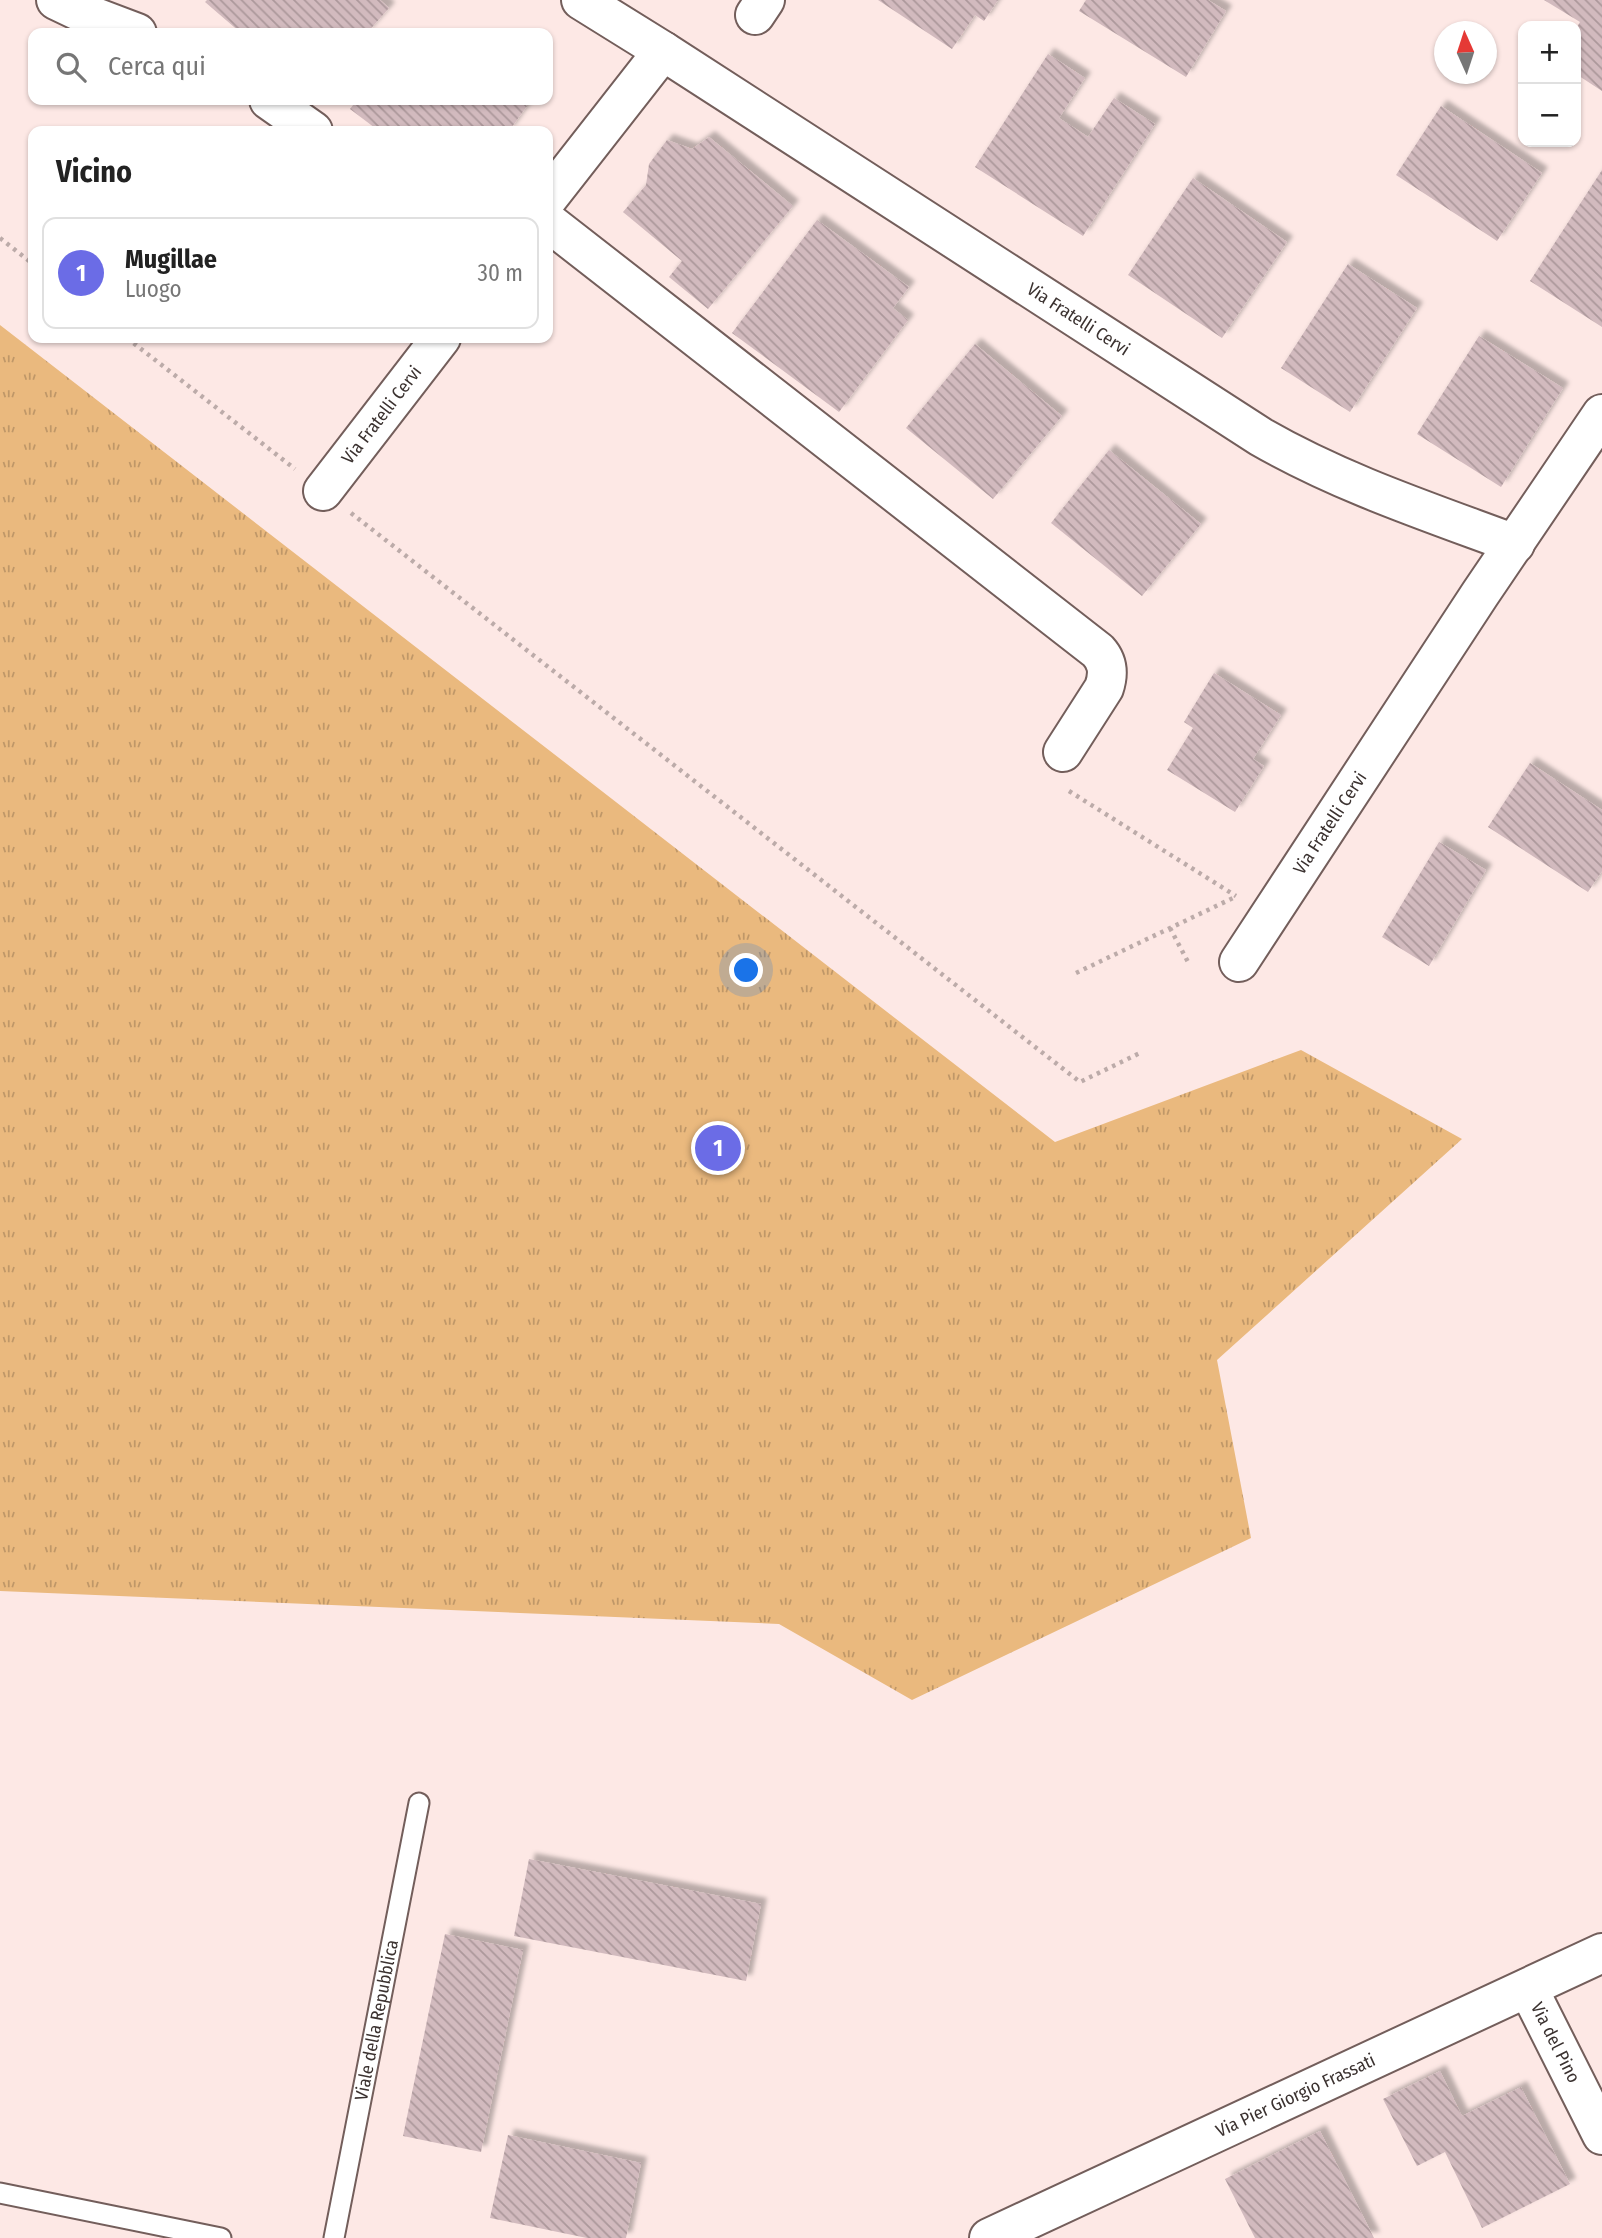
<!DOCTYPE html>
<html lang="it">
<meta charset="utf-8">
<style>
:root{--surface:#fff;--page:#f6f6f6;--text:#222;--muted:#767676;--line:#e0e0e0;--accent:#6b6ce6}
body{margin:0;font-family:"Fira Sans Condensed",sans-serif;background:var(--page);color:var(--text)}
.controls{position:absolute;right:21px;top:21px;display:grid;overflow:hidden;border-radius:14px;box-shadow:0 2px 5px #0004}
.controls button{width:63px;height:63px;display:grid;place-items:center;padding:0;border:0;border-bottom:2px solid var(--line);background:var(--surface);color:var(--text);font:35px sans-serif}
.compass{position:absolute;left:1434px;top:21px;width:63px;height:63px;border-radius:50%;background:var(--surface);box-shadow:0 2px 5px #0004;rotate:357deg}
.you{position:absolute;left:747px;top:971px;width:24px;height:24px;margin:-18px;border:5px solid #fff;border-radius:50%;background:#1a73e8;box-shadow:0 0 0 10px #1a73e833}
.badge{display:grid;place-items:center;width:46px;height:46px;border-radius:50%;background:var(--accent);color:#fff;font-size:23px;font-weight:700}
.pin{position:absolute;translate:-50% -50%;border:4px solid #fff;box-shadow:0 2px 7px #0006}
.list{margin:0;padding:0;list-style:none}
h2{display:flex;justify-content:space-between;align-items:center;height:91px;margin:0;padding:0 28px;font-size:30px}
h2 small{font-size:23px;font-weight:400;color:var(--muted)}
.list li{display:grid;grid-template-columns:46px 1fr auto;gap:21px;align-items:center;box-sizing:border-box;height:112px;margin:0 14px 14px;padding:0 14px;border:2px solid var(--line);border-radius:14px}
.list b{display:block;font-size:26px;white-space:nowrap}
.list p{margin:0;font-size:23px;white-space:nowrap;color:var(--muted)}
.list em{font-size:23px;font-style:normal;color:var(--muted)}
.icon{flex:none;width:38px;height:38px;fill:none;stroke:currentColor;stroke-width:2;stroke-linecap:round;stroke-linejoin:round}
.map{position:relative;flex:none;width:1602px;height:2238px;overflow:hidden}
.search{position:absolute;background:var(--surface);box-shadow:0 2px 5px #0004;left:28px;top:28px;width:525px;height:77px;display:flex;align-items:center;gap:18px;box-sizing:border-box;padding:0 24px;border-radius:14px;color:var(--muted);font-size:26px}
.panel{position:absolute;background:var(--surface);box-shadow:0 2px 5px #0004;left:28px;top:126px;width:525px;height:217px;border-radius:14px}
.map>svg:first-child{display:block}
</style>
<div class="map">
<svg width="1602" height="2238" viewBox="0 0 1602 2238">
<defs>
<pattern id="grass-tufts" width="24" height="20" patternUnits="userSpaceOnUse" patternTransform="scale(1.75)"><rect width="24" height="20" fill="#eab97e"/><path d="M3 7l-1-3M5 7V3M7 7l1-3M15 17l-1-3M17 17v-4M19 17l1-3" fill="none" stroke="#bf9768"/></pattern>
<pattern id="building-back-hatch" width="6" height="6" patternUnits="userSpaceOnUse" patternTransform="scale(1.75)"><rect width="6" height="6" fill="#d2babe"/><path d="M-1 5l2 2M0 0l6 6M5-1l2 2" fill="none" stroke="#ac989b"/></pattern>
<filter id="shadow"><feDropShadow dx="6" dy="-6" stdDeviation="2" flood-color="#0004"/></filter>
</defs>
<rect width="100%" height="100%" fill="#fde8e5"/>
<path fill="url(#grass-tufts)" d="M0 325 1055 1142 1301 1050 1462 1139 1217 1360 1251 1538 912 1700 779 1624 0 1591Z"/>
<path fill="url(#building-back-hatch)" filter="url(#shadow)" d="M207 0H380L389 8 367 33H241L205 2Z
M878 0H998L984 21 975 15 952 49Z
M1086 0H1208L1226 11 1186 77 1079 11Z
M1544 0H1602V91L1576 74V29L1580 22Z
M1048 54 1085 78 1059 118 1088 137 1114 98 1155 124 1083 236 975 167Z
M357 100H519L527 106 509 131H379L350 109Z
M1441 106 1542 173 1497 241 1396 175Z
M709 137 793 206 708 309 669 277 682 261 623 212 646 185 649 164 667 140 692 149Z
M1602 170V327L1530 281Z
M1193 178 1287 242 1222 338 1128 275Z
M817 220 909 287 893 308 908 320 839 412 732 333Z
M1348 264 1417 308 1350 412 1281 368Z
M1479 336 1563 388 1501 487 1417 434Z
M975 344 1062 416 993 499 906 428Z
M1109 450 1201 524 1142 596 1051 523Z
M1214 673 1281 715 1253 759 1264 766 1235 812 1167 770 1193 728 1184 722Z
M1530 763 1602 810V871L1588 892 1488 827Z
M1439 842 1486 870 1429 966 1382 937Z
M529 1859 761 1904 746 1981 514 1936Z
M445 1934 523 1950 481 2152 403 2136Z
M1440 2071 1462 2116 1521 2087 1570 2184 1482 2228 1445 2152 1417 2166 1383 2099Z
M1320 2131 1374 2238H1255L1225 2179Z
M508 2135 641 2163 626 2238H587L490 2218Z"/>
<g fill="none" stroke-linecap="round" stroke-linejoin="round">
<defs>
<g id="service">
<path d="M0 2193 221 2238"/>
<path id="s1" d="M334 2238 419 1803"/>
</g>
<g id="minor">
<path d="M56 0 79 11 137 33"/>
<path d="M581 0 663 51"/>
<path d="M755 15 765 0"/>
<path d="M269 100 313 131"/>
<path id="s2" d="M548 198 663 51 1261 437C1341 483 1429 512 1515 544"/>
<path d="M548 222 1098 651C1108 662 1109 673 1104 688L1063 752"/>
<path id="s3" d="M323 491 441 338"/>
<path id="s4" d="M1239 962 1480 594 1602 414"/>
<path id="s5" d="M1528 1988 1602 2135"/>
<path id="s6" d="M989 2238 1602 1953"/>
</g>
</defs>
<use href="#service" stroke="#735e5b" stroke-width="23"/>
<use href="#minor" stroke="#735e5b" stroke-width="42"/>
<path stroke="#bcaba9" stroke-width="4.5" stroke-dasharray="3.5 5" stroke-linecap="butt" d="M0 238 33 264
M127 338 295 469
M351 513 1080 1082 1140 1053
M1069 791 1236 896
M1170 928 1188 962
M1076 973 1233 898"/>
<use href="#service" stroke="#fff" stroke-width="19"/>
<use href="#minor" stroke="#fff" stroke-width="38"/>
</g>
<g text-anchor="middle" stroke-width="5" stroke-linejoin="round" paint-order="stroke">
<g font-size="18" fill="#3b3230" stroke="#fff">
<text dy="6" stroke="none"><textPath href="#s2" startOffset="681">Via Fratelli Cervi</textPath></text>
<text dy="6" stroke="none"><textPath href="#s3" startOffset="96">Via Fratelli Cervi</textPath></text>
<text dy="6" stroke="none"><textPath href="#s4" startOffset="166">Via Fratelli Cervi</textPath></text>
<text dy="6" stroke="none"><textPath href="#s1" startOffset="222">Viale della Repubblica</textPath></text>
<text dy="6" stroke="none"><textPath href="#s5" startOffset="61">Via del Pino</textPath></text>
<text dy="6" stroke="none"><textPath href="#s6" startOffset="338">Via Pier Giorgio Frassati</textPath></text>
</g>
</g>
</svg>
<div class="controls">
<button>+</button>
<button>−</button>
</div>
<svg class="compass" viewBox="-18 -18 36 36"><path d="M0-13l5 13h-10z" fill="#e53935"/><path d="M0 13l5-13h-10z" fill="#767676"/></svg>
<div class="you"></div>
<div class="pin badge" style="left:718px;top:1148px">1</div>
<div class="search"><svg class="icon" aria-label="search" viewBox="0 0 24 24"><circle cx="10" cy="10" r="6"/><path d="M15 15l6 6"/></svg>Cerca qui</div>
<section class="panel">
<h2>Vicino<small></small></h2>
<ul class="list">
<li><span class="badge">1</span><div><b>Mugillae</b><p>Luogo</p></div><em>30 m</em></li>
</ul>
</section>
</div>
